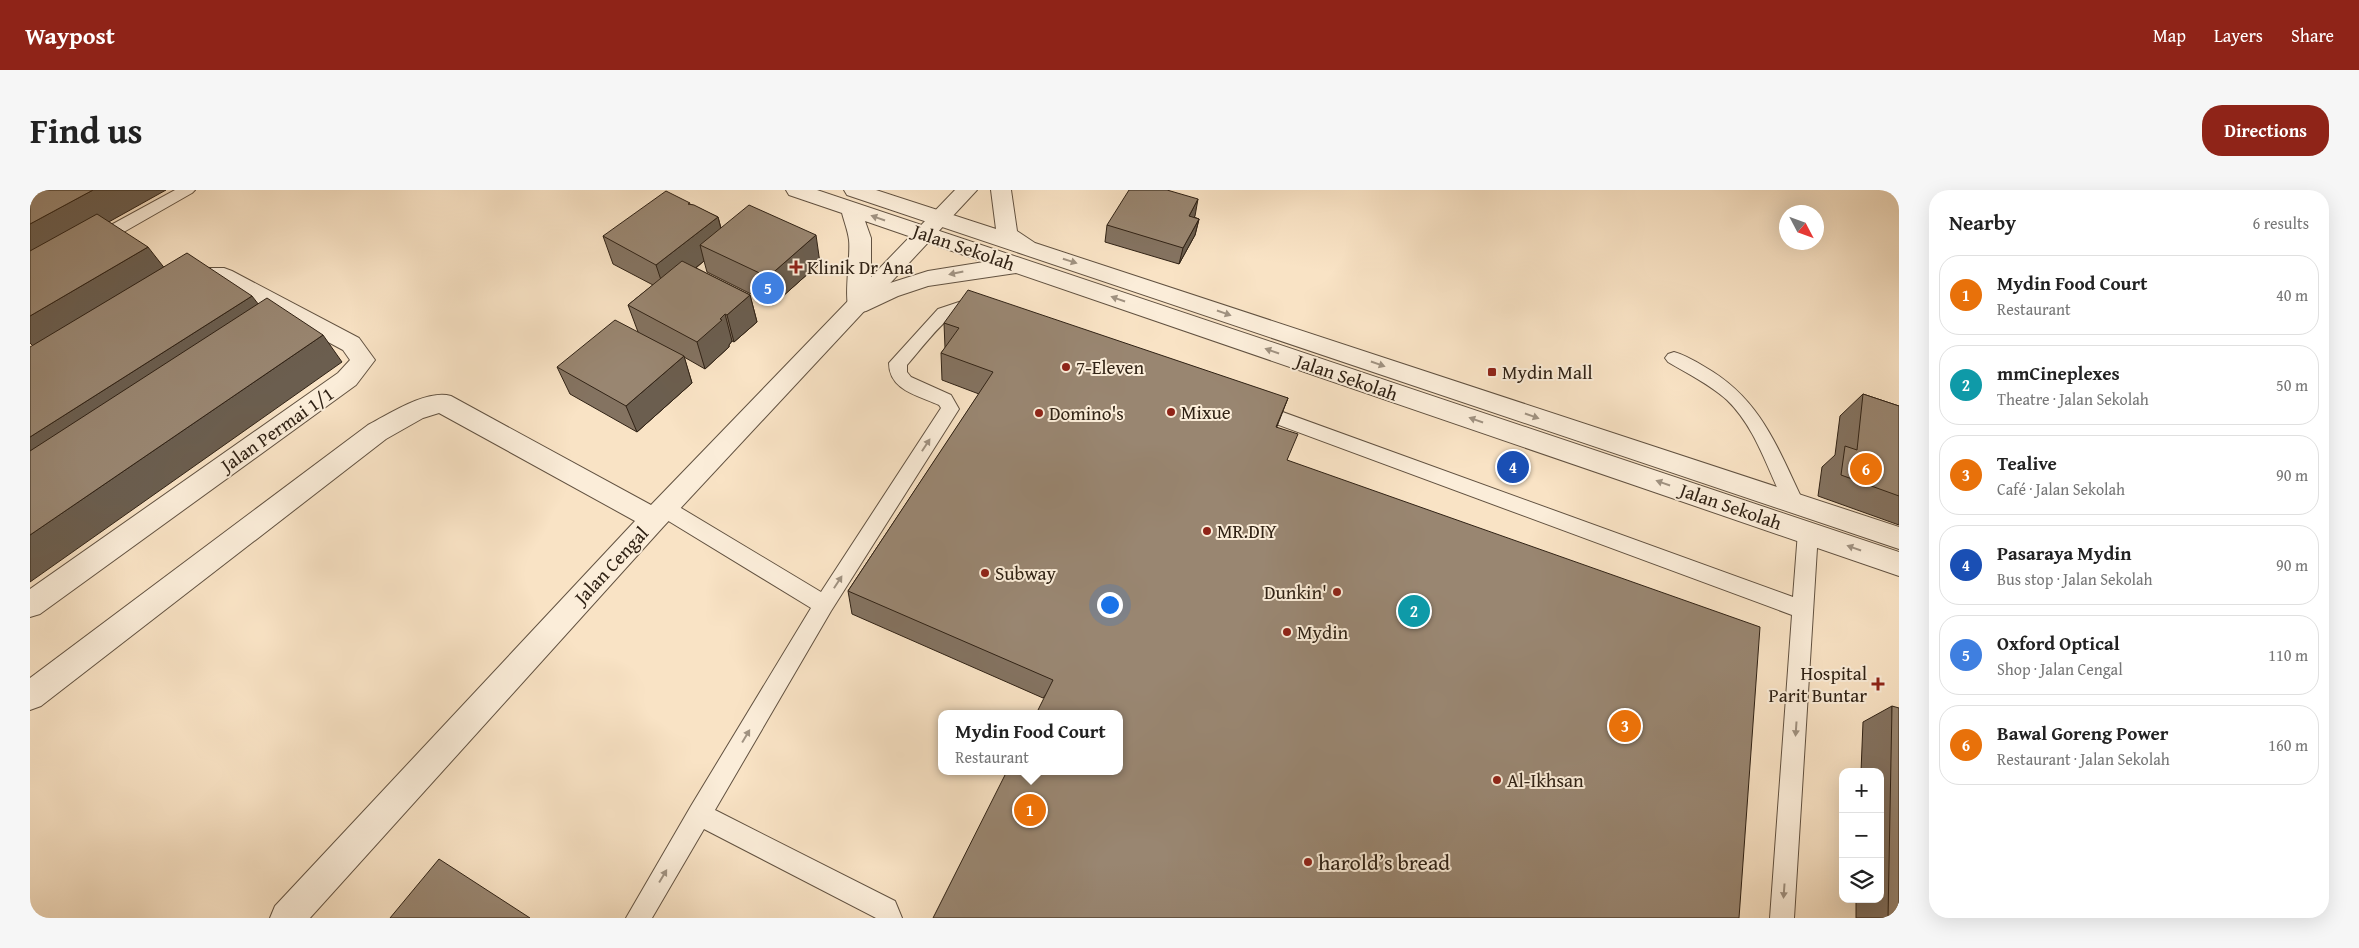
<!DOCTYPE html>
<meta charset="utf-8">
<style>
:root{--surface:#fff;--page:#f6f6f6;--text:#222;--muted:#767676;--line:#e0e0e0;--accent:#8f2418}
body{margin:0;font-family:"Gentium Book Plus",serif;background:var(--page);color:var(--text)}
.controls{position:absolute;right:15px;bottom:15px;display:grid;overflow:hidden;border-radius:10px;box-shadow:0 5px 20px #0002}
.controls button{width:45px;height:45px;display:grid;place-items:center;padding:0;border:0;border-bottom:1px solid var(--line);background:var(--surface);color:var(--text);font:25px sans-serif}
.compass{position:absolute;left:1749px;top:15px;width:45px;height:45px;border-radius:50%;background:var(--surface);box-shadow:0 5px 20px #0002;rotate:131deg}
.you{position:absolute;left:1079px;top:414px;width:18px;height:18px;margin:-12px;border:4px solid #fff;border-radius:50%;background:#1a73e8;box-shadow:0 0 0 8px #1a73e833}
.badge{display:grid;place-items:center;width:32px;height:32px;border-radius:50%;background:var(--accent);color:#fff;font-size:16px;font-weight:700}
.pin{position:absolute;translate:-50% -50%;border:2px solid #fff;box-shadow:0 1px 5px #0006}
.popup{position:absolute;left:908px;top:520px;width:185px;height:65px;box-sizing:border-box;display:grid;place-content:center;border-radius:10px;background:var(--surface);filter:drop-shadow(0 1px 4px #0005);font-size:16px;white-space:nowrap;color:var(--muted)}
.popup b{font-size:19px;color:var(--text)}
.popup::after{content:'';position:absolute;left:50%;top:100%;margin-left:-10px;border:10px solid transparent;border-top-color:var(--surface)}
.list{margin:0;padding:0;list-style:none}
h2{display:flex;justify-content:space-between;align-items:center;height:65px;margin:0;padding:0 20px;font-size:21px}
h2 small{font-size:16px;font-weight:400;color:var(--muted)}
.list li{display:grid;grid-template-columns:32px 1fr auto;gap:15px;align-items:center;box-sizing:border-box;height:80px;margin:0 10px 10px;padding:0 10px;border:1px solid var(--line);border-radius:20px}
.list b{display:block;font-size:19px;white-space:nowrap}
.list p{margin:0;font-size:16px;white-space:nowrap;color:var(--muted)}
.list em{font-size:16px;font-style:normal;color:var(--muted)}
.icon{flex:none;width:28px;height:28px;fill:none;stroke:currentColor;stroke-width:2;stroke-linecap:round;stroke-linejoin:round}
.map{position:relative;flex:none;width:1869px;height:728px;overflow:hidden;border-radius:20px}
header{display:flex;align-items:center;gap:30px;box-sizing:border-box;height:70px;padding:0 25px;background:var(--accent);color:#fff}
header strong{font-size:24px}
nav{display:flex;gap:28px;margin-inline-start:auto;font-size:18px}
.intro{display:flex;align-items:center;justify-content:space-between;box-sizing:border-box;height:120px;padding:0 30px}
h1{margin:0;font-size:35px}
.button{padding:12px 22px;border-radius:20px;background:var(--accent);color:#fff;font-size:18px;font-weight:700}
main{display:flex;gap:30px;padding:0 30px}
aside{flex:1;background:var(--surface);border-radius:20px;box-shadow:0 5px 20px #0002}
.map>svg:first-child{display:block}
</style>
<header>
<strong>Waypost</strong>
<nav><a>Map</a><a>Layers</a><a>Share</a></nav>
</header>
<div class="intro"><h1>Find us</h1><a class="button">Directions</a></div>
<main>
<div class="map">
<svg width="1869" height="728" viewBox="0 0 1869 728">
<rect width="100%" height="100%" fill="#f9e3c5"/>
<filter id="stains"><feTurbulence type="fractalNoise" baseFrequency=".004" numOctaves="4"/><feColorMatrix values="0 0 0 0 .2 0 0 0 0 .09 0 0 0 0 .02 0 0 0 .5 -.17"/></filter>
<radialGradient id="worn" r=".72"><stop offset=".6" stop-color="#630" stop-opacity="0"/><stop offset="1" stop-color="#630" stop-opacity=".3"/></radialGradient>
<g fill="none" stroke-linecap="round" stroke-linejoin="round">
<defs>
<path id="service" d="M145 0H165L162 3 71 55H59L57 51 59 47Z
M932 111 957 115 959 119 957 123C947 126 936 120 926 124 914 128 887 164 877 175V182L881 187 921 205 929 219 801 421 685 620 865 711 872 728H846L674 639 622 728H596L661 616 781 418 627 324 624 318 627 312 634 310 641 312 791 402 911 218 909 215C887 205 859 200 859 173L908 119Z
M1644 162C1655 165 1665 171 1675 177 1731 209 1747 257 1774 313L1771 318 1764 321 1757 318C1738 282 1727 239 1697 210 1679 194 1658 184 1638 172L1635 168 1638 164Z
M1225 212 1763 407 1768 342 1771 336 1778 334 1785 336 1788 342 1764 728H1740L1762 425 1219 224 1216 219 1219 214Z"/>
<path id="minor" d="M925 0H947L633 337 280 728H240L245 716 605 331 409 223 393 228 356 249 11 516 0 520V488L338 235C359 224 397 199 421 206L621 315Z
M166 78H194L202 81 329 148 345 170 326 195 10 424 0 427V399L308 183 320 170 313 160 190 94H168L155 98 147 95 144 90 147 85Z"/>
<path id="tertiary" d="M756 0H787L1869 362V386L986 83 898 96 868 106 836 121 828 123 820 121C813 110 821 66 819 50 818 41 814 31 812 23L759 5ZM835 31 954 72 898 81 841 99V48Z
M814 0H846L966 39 961 0H981L987 41 1005 53 1869 337V359L817 5Z"/>
</defs>
<use href="#service" stroke="#625241" stroke-width="2"/>
<use href="#minor" stroke="#625241" stroke-width="2"/>
<use href="#tertiary" stroke="#625241" stroke-width="2"/>
<use href="#service" fill="#fbedd9" fill-rule="evenodd"/>
<use href="#minor" fill="#fbedd9" fill-rule="evenodd"/>
<use href="#tertiary" fill="#fbedd9" fill-rule="evenodd"/>
</g>
<path fill="#847361" stroke="#302215" d="M660 14 688 27 691 38 790 73 743 115 677 82 674 71 666 78 720 105 727 132 704 152 702 151 699 155V157L675 179 654 167 662 193 607 242 540 204 527 177 608 142 598 115 623 95 583 74 573 46Z
M1165 26 1164 27 1169 29 1165 45 1149 74 1075 52 1077 35Z
M914 133 1258 208 1013 508 822 424 818 401 949 204 912 190 911 163 915 158Z
M1833 204 1869 216V335L1788 306 1792 277 1805 265 1810 226Z
M1862 516 1869 728H1826V709H1850V582H1831L1833 532Z"/>
<path fill="#6b5e4f" stroke="#302215" d="M63 0H136L0 76V34Z
M1168 9 1165 26 1155 42 1159 26Z
M688 27 695 55H670L674 71 635 102 626 75Z
M1169 29 1165 45 1149 74 1153 58Z
M786 45 790 73 743 115 738 87Z
M118 57 136 80 6 159 0 153V126Z
M720 105 727 132 704 152 697 125Z
M222 106 243 133 0 293V247Z
M695 124 702 151 699 155V157L675 179 667 152Z
M293 145 312 172 0 392V345Z
M654 166 662 193 607 242 596 216Z
M1258 208 1248 234 1236 263 1246 237Z"/>
<path fill="#998671" stroke="#302215" d="M0 0H63L0 34Z
M1099 0H1137L1168 9 1159 26 1169 29 1153 58 1077 35Z
M636 1 660 13 658 14 664 15 688 27 626 75 573 46Z
M719 15 786 45 738 87 670 55Z
M67 24 118 57 0 126V61Z
M157 63 222 106 0 247V157Z
M652 71 720 105 697 125 695 124 690 129 692 130 667 152 598 115Z
M938 100 1258 208 1246 237 1268 244 1257 270 1730 437 1709 728H903L977 581H1089V524H1006L1023 490 818 401 963 182 911 163 929 138 914 133Z
M237 108 293 145 0 345V261Z
M585 130 654 166 596 216 527 177Z
M1833 204 1869 216V306L1811 285 1815 256 1827 260Z
M1862 516 1869 518V728H1858Z
M409 669 500 728H360Z"/>
<defs><path id="oneway-solid" d="M-6-.8H1V-3.2L6.5 0L1 3.2V.8H-6Z" transform="scale(1.25)"/></defs>
<g fill="#a09281">
<use href="#oneway-solid" transform="translate(848 28) rotate(-161)"/>
<use href="#oneway-solid" transform="translate(1040 71) rotate(18)"/>
<use href="#oneway-solid" transform="translate(926 83) rotate(168)"/>
<use href="#oneway-solid" transform="translate(1088 109) rotate(-161)"/>
<use href="#oneway-solid" transform="translate(1194 123) rotate(19)"/>
<use href="#oneway-solid" transform="translate(1242 161) rotate(-161)"/>
<use href="#oneway-solid" transform="translate(1348 174) rotate(19)"/>
<use href="#oneway-solid" transform="translate(1502 226) rotate(19)"/>
<use href="#oneway-solid" transform="translate(1446 230) rotate(-161)"/>
<use href="#oneway-solid" transform="translate(896 255) rotate(-57)"/>
<use href="#oneway-solid" transform="translate(1633 293) rotate(-161)"/>
<use href="#oneway-solid" transform="translate(1824 358) rotate(-161)"/>
<use href="#oneway-solid" transform="translate(808 392) rotate(-57)"/>
<use href="#oneway-solid" transform="translate(1766 539) rotate(94)"/>
<use href="#oneway-solid" transform="translate(716 546) rotate(-59)"/>
<use href="#oneway-solid" transform="translate(633 686) rotate(-59)"/>
<use href="#oneway-solid" transform="translate(1754 701) rotate(94)"/>
</g>
<g fill="#8f2418" stroke="#fbedd9" stroke-width="2">
<path d="M763.5 69.5h5v5h5v5h-5v5h-5v-5h-5v-5h5z"/>
<circle cx="1036" cy="177" r="5"/>
<rect x="1457" y="177" width="10" height="10" rx="2.5"/>
<circle cx="1141" cy="222" r="5"/>
<circle cx="1009" cy="223" r="5"/>
<circle cx="1177" cy="341" r="5"/>
<circle cx="955" cy="383" r="5"/>
<circle cx="1307" cy="402" r="5"/>
<circle cx="1257" cy="442" r="5"/>
<path d="M1845.5 486.5h5v5h5v5h-5v5h-5v-5h-5v-5h5z"/>
<circle cx="1467" cy="590" r="5"/>
<circle cx="1278" cy="672" r="5"/>
</g>
<g text-anchor="middle" stroke-width="4" stroke-linejoin="round" paint-order="stroke">
<g font-size="19" fill="#302215" stroke="#fbedd9">
<text transform="translate(934 57) rotate(19)" y="7">Jalan Sekolah</text>
<text transform="translate(1317 187) rotate(19)" y="7">Jalan Sekolah</text>
<text transform="translate(247 239) rotate(-35)" y="7">Jalan Permai 1/1</text>
<text transform="translate(1701 316) rotate(19)" y="7">Jalan Sekolah</text>
<text transform="translate(581 375) rotate(-47)" y="7">Jalan Cengal</text>
</g>
<g font-size="19" fill="#302215" stroke="#fbedd9" text-anchor="start">
<text x="777" y="84">Klinik Dr Ana</text>
<text x="1046" y="184">7-Eleven</text>
<text x="1472" y="189">Mydin Mall</text>
<text x="1151" y="229">Mixue</text>
<text x="1019" y="230">Domino's</text>
<text x="1187" y="348">MR.DIY</text>
<text x="965" y="390">Subway</text>
<text x="1297" y="409" text-anchor="end">Dunkin'</text>
<text x="1267" y="449">Mydin</text>
<text x="1837" y="490" text-anchor="end">Hospital<tspan x="1837" dy="22">Parit Buntar</tspan></text>
<text x="1477" y="597">Al-Ikhsan</text>
</g>
<g font-size="22" fill="#302215" stroke="#fbedd9" text-anchor="start">
<text x="1288" y="680">harold’s bread</text>
</g>
</g>
<rect width="100%" height="100%" filter="url(#stains)"/>
<rect width="100%" height="100%" fill="url(#worn)"/>
</svg>
<div class="controls">
<button>+</button>
<button>−</button>
<button><svg class="icon" aria-label="layers" viewBox="0 0 24 24"><path d="M12 4l9 5-9 5-9-5zM3 14l9 5 9-5"/></svg></button>
</div>
<svg class="compass" viewBox="-18 -18 36 36"><path d="M0-13l5 13h-10z" fill="#e53935"/><path d="M0 13l5-13h-10z" fill="#767676"/></svg>
<div class="you"></div>
<div class="pin badge" style="left:1000px;top:620px;background:#e8710a">1</div>
<div class="popup"><b>Mydin Food Court</b>Restaurant</div>
<div class="pin badge" style="left:1384px;top:421px;background:#0f9aa8">2</div>
<div class="pin badge" style="left:1595px;top:536px;background:#e8710a">3</div>
<div class="pin badge" style="left:1483px;top:277px;background:#1a4fb4">4</div>
<div class="pin badge" style="left:738px;top:98px;background:#3f7fe0">5</div>
<div class="pin badge" style="left:1836px;top:279px;background:#e8710a">6</div>
</div>
<aside>
<h2>Nearby<small>6 results</small></h2>
<ul class="list">
<li><span class="badge" style="background:#e8710a">1</span><div><b>Mydin Food Court</b><p>Restaurant</p></div><em>40 m</em></li>
<li><span class="badge" style="background:#0f9aa8">2</span><div><b>mmCineplexes</b><p>Theatre · Jalan Sekolah</p></div><em>50 m</em></li>
<li><span class="badge" style="background:#e8710a">3</span><div><b>Tealive</b><p>Café · Jalan Sekolah</p></div><em>90 m</em></li>
<li><span class="badge" style="background:#1a4fb4">4</span><div><b>Pasaraya Mydin</b><p>Bus stop · Jalan Sekolah</p></div><em>90 m</em></li>
<li><span class="badge" style="background:#3f7fe0">5</span><div><b>Oxford Optical</b><p>Shop · Jalan Cengal</p></div><em>110 m</em></li>
<li><span class="badge" style="background:#e8710a">6</span><div><b>Bawal Goreng Power</b><p>Restaurant · Jalan Sekolah</p></div><em>160 m</em></li>
</ul>
</aside>
</main>
